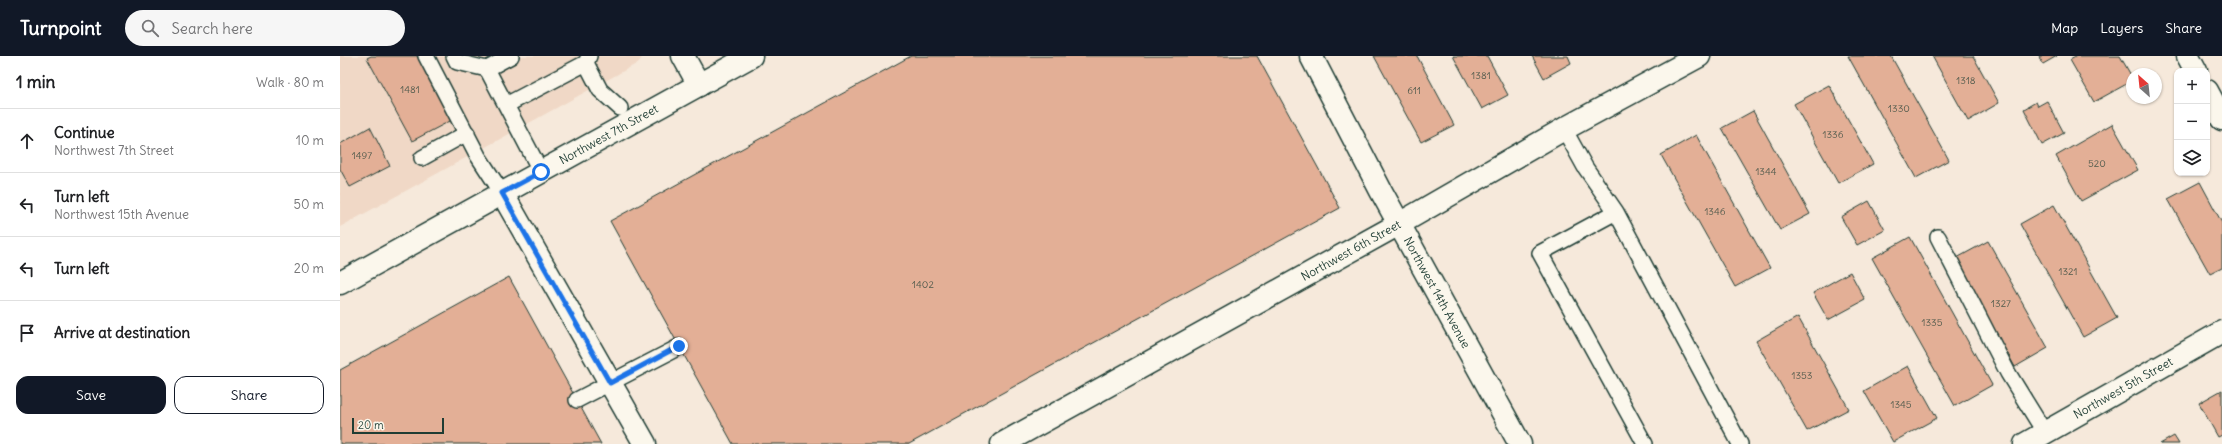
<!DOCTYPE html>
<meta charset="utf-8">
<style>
:root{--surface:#fff;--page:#f6f6f6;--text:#202124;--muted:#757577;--line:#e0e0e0;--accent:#111827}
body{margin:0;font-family:Delius,sans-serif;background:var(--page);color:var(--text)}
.controls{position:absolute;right:12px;top:12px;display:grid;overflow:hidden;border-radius:8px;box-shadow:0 1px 3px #0004}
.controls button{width:36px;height:36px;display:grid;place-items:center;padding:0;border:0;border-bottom:1px solid var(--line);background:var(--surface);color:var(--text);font:20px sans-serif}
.compass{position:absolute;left:1786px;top:12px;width:36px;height:36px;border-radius:50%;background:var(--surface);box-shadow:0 1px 3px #0004;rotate:333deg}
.scale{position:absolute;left:12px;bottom:10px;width:92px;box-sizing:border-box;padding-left:4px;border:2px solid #1f3d34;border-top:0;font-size:11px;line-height:14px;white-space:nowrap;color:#1f3d34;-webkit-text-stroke:3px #fbf7ec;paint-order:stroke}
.stop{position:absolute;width:12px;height:12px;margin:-9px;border:3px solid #1a73e8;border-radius:50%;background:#fff}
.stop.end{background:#1a73e8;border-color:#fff;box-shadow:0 1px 4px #0008}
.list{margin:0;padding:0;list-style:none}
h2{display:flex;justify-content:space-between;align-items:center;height:52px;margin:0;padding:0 16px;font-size:17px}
h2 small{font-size:13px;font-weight:400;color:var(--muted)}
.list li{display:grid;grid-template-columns:26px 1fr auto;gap:12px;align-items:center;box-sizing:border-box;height:64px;padding:0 16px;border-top:1px solid var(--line)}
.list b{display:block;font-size:15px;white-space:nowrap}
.list p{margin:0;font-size:13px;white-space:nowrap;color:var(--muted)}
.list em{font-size:13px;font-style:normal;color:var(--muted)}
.actions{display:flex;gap:8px;padding:12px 16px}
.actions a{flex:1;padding:9px 0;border:1px solid var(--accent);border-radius:12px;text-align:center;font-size:14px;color:var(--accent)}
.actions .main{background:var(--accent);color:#fff}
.icon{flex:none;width:22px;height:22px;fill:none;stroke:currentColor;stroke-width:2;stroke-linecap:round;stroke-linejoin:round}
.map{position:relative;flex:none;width:1882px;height:388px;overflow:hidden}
header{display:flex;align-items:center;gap:24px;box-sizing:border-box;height:56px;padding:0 20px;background:var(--accent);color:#fff}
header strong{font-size:19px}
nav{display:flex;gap:22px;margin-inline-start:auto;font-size:14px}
.search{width:280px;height:36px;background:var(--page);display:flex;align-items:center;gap:10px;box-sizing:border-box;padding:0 14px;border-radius:22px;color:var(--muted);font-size:15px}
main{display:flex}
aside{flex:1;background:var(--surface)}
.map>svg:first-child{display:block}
</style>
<header>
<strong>Turnpoint</strong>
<div class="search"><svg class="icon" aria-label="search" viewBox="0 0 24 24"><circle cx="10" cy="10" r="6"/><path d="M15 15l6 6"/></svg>Search here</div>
<nav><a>Map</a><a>Layers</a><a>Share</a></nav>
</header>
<main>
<aside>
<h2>1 min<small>Walk · 80 m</small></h2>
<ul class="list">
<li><svg class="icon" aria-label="ahead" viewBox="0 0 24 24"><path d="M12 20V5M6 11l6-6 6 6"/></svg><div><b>Continue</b><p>Northwest 7th Street</p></div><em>10 m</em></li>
<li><svg class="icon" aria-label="left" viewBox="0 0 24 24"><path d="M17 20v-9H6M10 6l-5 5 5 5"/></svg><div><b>Turn left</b><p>Northwest 15th Avenue</p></div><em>50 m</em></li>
<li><svg class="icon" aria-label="left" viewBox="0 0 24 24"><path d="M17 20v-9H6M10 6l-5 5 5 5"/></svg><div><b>Turn left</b></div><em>20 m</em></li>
<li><svg class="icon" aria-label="arrive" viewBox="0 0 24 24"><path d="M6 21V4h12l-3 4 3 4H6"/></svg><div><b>Arrive at destination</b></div></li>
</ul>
<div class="actions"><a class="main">Save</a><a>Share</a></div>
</aside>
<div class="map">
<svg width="1882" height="388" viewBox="0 0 1882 388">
<rect width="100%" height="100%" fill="#f6e9db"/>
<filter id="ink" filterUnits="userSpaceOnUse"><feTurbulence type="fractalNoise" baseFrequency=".025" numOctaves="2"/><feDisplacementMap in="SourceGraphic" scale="8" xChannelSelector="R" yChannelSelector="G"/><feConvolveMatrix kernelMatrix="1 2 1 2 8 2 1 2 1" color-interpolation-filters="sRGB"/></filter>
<g filter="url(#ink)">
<path fill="#f0d8c6" d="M0 0H303L298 7 0 171Z"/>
<path fill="#e3af96" stroke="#1f3d34" d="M31 0H77L112 64 72 85 27 2Z
M571 0H917L1000 152 569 388H393L270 165Z
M1034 0H1077L1114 69 1081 86Z
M1113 0H1147L1168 39 1142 53Z
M1192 0H1228L1231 7 1204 22Z
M1508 0H1551L1609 104 1576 122Z
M1592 0H1633L1659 47 1628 65Z
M1699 0H1717L1703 8Z
M1737 0H1780L1792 21V25L1754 46 1730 4Z
M1489 29 1533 108 1498 127 1454 48Z
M1707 45 1724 77 1702 89 1684 53 1696 46 1698 50Z
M1413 55 1470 158 1440 174 1382 72Z
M1772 68 1798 114 1741 145 1716 100Z
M30 71 50 110 10 131 0 113V88Z
M1356 79 1430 212 1395 231 1321 99Z
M1860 126 1882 167V212L1870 218 1828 143Z
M1529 145 1545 174 1517 189 1501 161Z
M1714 149 1777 262 1743 281 1680 168Z
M1570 181 1652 329 1615 350 1532 202Z
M1648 185 1708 292 1675 311 1615 203Z
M1510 216 1525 244 1488 264 1473 237Z
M169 221 261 388H0V314Z
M1458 261 1509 353 1467 375 1416 285Z
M1568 310 1597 362 1553 386 1524 335Z
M1882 334V379L1878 381 1859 347Z
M1834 380 1839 388H1820Z"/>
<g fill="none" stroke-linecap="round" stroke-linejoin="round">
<defs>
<path id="service" d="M86 0 138 100 162 137
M114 0 117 6 147 13 171 0
M246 7 260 34 280 52
M147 13 201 116
M166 49 246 7 249 0
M1224 73 1245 111 1276 156
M82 102 127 77
M1598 181 1668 317 1705 377
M237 344 339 291
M1305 388 1200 197 1276 156 1400 388"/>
<g id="pedestrian">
<path id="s1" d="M662 388 1059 168"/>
</g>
<g id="minor">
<path d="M343 0 359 29"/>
<path id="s2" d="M971 0 1041 135 1180 388"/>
<path d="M1848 0 1856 15"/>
<path d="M1867 35 1882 63"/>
<path d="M162 137 305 388"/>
<path d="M1059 168 1224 73 1359 0"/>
<path id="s3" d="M1685 388 1882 276"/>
</g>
<g id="secondary">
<path id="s4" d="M0 227 411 0"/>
</g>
</defs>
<use href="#service" stroke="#1f3d34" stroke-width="18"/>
<use href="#pedestrian" stroke="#1f3d34" stroke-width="25"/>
<use href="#minor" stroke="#1f3d34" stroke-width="25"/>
<use href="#secondary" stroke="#1f3d34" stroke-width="25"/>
<use href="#service" stroke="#fbf7ec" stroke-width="15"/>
<use href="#pedestrian" stroke="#fbf7ec" stroke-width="22"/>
<use href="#minor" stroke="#fbf7ec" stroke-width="22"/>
<use href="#secondary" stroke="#fbf7ec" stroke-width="22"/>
</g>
</g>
<g fill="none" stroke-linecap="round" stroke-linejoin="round" filter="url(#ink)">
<path stroke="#1a73e8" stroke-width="5" d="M201 116 162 137 270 327 339 290"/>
</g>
<g text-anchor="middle" stroke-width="3.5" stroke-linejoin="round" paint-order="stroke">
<g font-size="10" fill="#505a4c">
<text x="1141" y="23">1381</text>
<text x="1626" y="28">1318</text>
<text x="70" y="37">1481</text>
<text x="1074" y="38">611</text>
<text x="1559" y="56">1330</text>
<text x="1493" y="82">1336</text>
<text x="22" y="103">1497</text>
<text x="1757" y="111">520</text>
<text x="1426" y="119">1344</text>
<text x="1375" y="159">1346</text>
<text x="1728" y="219">1321</text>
<text x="583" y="232">1402</text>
<text x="1661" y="251">1327</text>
<text x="1592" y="270">1335</text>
<text x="1462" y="323">1353</text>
<text x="1561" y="352">1345</text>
</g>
<g font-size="12" fill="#1f3d34" stroke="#fbf7ec">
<text dy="4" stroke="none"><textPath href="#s4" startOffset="307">Northwest 7th Street</textPath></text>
<text dy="4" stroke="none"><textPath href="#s1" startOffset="399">Northwest 6th Street</textPath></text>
<text dy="4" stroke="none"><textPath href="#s2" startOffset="268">Northwest 14th Avenue</textPath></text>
<text dy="4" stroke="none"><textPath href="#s3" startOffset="113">Northwest 5th Street</textPath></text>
</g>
</g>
</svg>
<div class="controls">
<button>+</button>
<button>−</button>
<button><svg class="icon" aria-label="layers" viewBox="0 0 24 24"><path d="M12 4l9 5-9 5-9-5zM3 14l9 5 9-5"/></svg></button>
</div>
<svg class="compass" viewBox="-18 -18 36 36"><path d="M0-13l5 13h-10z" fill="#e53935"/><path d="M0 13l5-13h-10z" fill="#757577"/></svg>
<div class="scale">20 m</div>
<div class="stop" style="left:201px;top:116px"></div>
<div class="stop end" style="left:339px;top:290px"></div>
</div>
</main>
